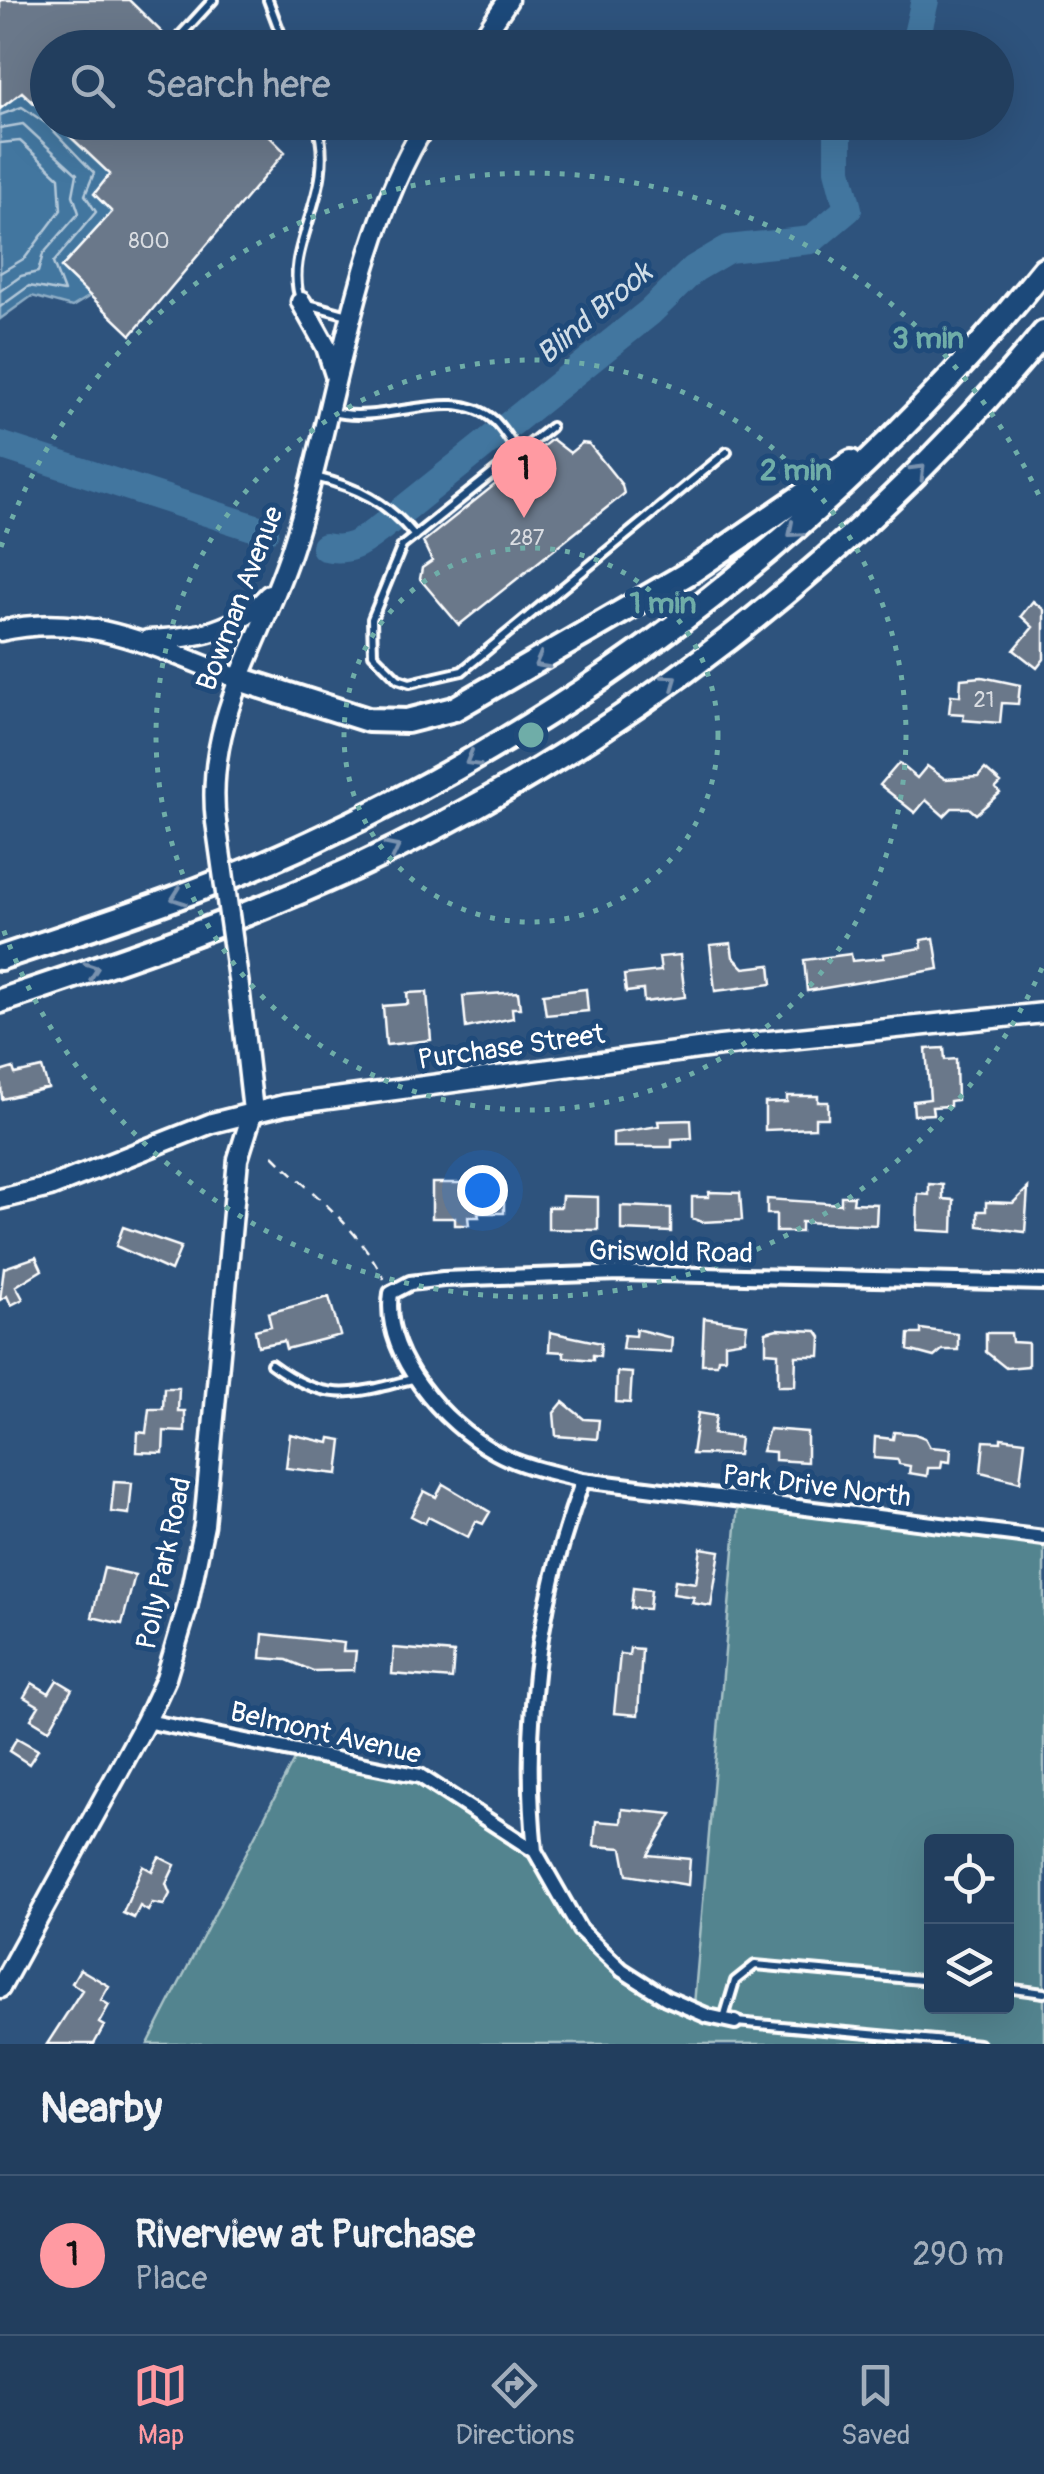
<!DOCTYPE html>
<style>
:root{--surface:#223e5e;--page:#2e4967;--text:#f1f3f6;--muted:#a2aebc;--line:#3f5773;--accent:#ff9aa2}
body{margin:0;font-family:Pangolin,sans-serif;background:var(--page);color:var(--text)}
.controls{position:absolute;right:30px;bottom:30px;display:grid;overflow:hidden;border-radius:10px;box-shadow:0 10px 40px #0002}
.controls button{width:90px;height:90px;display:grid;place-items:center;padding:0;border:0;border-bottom:2px solid var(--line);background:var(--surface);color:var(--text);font:50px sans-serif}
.you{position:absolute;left:482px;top:1190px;width:35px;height:35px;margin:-25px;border:8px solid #fff;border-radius:50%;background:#1a73e8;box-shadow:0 0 0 15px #1a73e833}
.badge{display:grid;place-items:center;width:65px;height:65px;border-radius:50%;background:var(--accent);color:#111;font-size:32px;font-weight:700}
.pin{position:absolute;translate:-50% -82px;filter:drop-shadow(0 2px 5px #0008)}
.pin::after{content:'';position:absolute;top:52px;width:35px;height:30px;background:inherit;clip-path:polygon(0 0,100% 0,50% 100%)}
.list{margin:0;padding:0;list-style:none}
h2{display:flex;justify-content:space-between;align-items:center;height:130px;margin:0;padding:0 40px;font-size:42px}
h2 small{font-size:32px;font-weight:400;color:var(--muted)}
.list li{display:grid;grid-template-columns:65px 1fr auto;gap:30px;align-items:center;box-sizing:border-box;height:160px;padding:0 40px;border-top:2px solid var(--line)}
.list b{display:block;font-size:38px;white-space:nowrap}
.list p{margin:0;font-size:32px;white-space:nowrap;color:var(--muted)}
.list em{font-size:32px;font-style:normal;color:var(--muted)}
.icon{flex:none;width:55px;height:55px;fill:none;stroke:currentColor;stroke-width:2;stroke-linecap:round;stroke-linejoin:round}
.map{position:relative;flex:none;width:1044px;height:2044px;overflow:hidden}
.search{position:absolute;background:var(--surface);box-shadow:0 10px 40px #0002;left:30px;right:30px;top:30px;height:110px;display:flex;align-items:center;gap:25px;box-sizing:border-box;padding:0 35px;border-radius:55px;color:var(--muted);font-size:38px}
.sheet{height:290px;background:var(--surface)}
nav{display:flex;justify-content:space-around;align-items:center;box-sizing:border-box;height:140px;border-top:2px solid var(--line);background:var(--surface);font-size:28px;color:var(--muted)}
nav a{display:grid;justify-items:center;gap:5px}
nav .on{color:var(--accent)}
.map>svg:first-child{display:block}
</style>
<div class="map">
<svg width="1044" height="2044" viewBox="0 0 1044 2044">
<rect width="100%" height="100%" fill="#2e537d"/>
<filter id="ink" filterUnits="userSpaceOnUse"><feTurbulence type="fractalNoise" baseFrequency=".01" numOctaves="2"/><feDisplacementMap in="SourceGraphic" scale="20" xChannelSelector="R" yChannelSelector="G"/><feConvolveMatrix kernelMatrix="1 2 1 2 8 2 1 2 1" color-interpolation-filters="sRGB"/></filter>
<g filter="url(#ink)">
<path fill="#52848f" stroke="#a8c2c7" stroke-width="2.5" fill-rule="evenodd" d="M738 1504 1044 1534V2044H148L297 1754 416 1781 481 1820 529 1855 568 1922 644 1992 693 2016ZM932 1842H1006V2006H932Z"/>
<path fill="#42769f" stroke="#8eadc5" stroke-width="2.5" d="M22 92 47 116 48 122 55 123 110 174 112 212 61 268 90 296 72 307 32 296 0 319V106Z"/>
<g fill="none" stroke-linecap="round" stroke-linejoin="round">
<path stroke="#b3c8d9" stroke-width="2.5" d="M0 115 22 107 47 124 94 173 85 195 96 212 53 263 64 292 29 286 0 307
M0 128 23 124 77 174 73 195 79 213 43 254 38 272 21 276 0 291
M0 143 20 141 59 177 61 210 25 258 0 273"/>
<path stroke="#42769f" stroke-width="28" d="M914 48 925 0
M0 445 265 531
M325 547C350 553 363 541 383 526L650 312 694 269 728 249 811 240 848 209 838 170V122"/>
</g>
<path fill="#6b788a" stroke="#fff" stroke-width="2.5" d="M0 0H129L178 48H48V116L22 92 0 109Z
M55 122H255L285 152 131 335 61 268 112 212 94 194 110 174Z
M552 439 570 453 582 443 589 444 622 485 624 494 459 625 420 579 422 568 432 561 423 542Z
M1033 601 1044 610V659L1037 668 1014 650 1033 627 1021 616Z
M982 677 1020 685 1018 704 1002 703 1000 723 963 720 964 714 949 713 951 695 960 696 961 679Z
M899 763 917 778 927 766 945 779 978 777 985 769 1001 783 996 788 1000 793 976 814 969 808H952L944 816 926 800 915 813 880 785Z
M934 938 939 969 807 991 804 960 851 954 852 961 884 958 883 954 922 948 921 940Z
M731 943 733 957 744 968 770 965 772 984 715 991 710 945Z
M680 955 685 997 644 1002 643 990 626 992 624 975 661 971 659 957Z
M586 989 588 1011 546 1015 543 994Z
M427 992 431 1040 386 1045 383 1006 408 1004 407 993Z
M518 992 520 1008H512L513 1018 466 1028 463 996Z
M944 1048 945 1060 956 1059 957 1100 950 1101V1106L932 1107 933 1114 914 1115 913 1101 930 1099 926 1049Z
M13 1068 15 1074 42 1068 48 1088 2 1099 0 1072Z
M787 1096H818V1102H828V1118H815V1128L765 1130V1103L787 1102Z
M691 1120 692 1138 672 1139V1147H613V1133L659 1126 658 1121Z
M432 1183H487V1195H504V1213H478L479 1217H468L469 1225H455V1218H432Z
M929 1184 943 1185V1199L954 1200 953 1232 917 1230 918 1194 929 1195Z
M1028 1188 1025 1232 978 1226V1211H986V1202L1013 1203Z
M709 1192 740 1193 742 1220 702 1222 692 1218V1197H709Z
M562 1196 598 1197V1230L548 1229V1207H561Z
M841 1196H854L853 1203 877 1204 876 1225 801 1222V1232H776V1214H767V1199L841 1204Z
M621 1206 671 1208V1232L621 1230Z
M123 1227 181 1247 171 1271 116 1246Z
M36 1257 42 1270 16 1286 23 1299 11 1305 7 1296 0 1300 4 1268Z
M329 1297 340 1335 286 1349 284 1341 258 1346 255 1330 271 1326 268 1313Z
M704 1318 747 1324 745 1340 725 1343V1358H718L717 1364H702Z
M636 1329 672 1338 671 1352 622 1349 624 1335 635 1336Z
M777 1329 817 1331 821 1337 820 1356H796L795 1386H778V1353L766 1352V1332Z
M921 1329 958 1334V1350H942L934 1357 908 1350 909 1334H921Z
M550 1332 601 1343 600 1356 593 1355V1360L564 1357V1352L549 1351Z
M986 1333H1011L1012 1342 1028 1343V1366L1006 1368 986 1352Z
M617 1372 632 1373 630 1403 616 1402Z
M164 1388H179L178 1411H185V1432L164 1431 163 1453 137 1452 138 1432 146 1433 149 1409H163Z
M563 1402 584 1419 599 1420 597 1439 556 1436 554 1413Z
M698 1413 716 1416 713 1434 740 1438 738 1455 692 1454Z
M769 1429 807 1432V1462L775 1460V1452L762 1451Z
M894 1432 915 1434 925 1438 930 1447 951 1449 950 1462 942 1461 941 1468H928L927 1476 909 1473 910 1466 899 1464 898 1460 874 1458 875 1437 893 1439Z
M290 1434 329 1443 330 1438 342 1440 338 1474 286 1468Z
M1001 1438 1025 1441 1020 1482 981 1472 984 1441 1001 1442Z
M114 1482 132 1483 129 1514 111 1512Z
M443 1484 490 1512 483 1524 476 1521 468 1537 428 1517 425 1523 411 1516 424 1491 436 1497Z
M701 1548 720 1551 711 1606 692 1603 694 1597 673 1594 675 1580 696 1583Z
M104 1568 135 1575 122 1624 92 1617Z
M633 1588 651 1590 649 1609 631 1608Z
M263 1634 344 1643 343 1651H356L354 1670 313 1671 287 1660 261 1658Z
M394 1648 454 1653 452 1679 392 1674Z
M630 1648 642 1649 638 1715 614 1713 620 1654 629 1655Z
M57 1680 72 1689 49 1730 31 1719 39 1706 24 1697 32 1683 49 1693Z
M17 1738 38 1750 29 1764 9 1751Z
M622 1809 672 1814 648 1855 690 1859 688 1885 627 1875 622 1848 594 1846 596 1821 621 1823Z
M159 1857 175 1865 166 1884 170 1894 164 1905 152 1903 148 1911 140 1906 134 1918 123 1913 143 1866 152 1871Z
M80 1969 109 1986 101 2000 109 2005 99 2023 104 2026 94 2044H47L82 1990 72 1983Z"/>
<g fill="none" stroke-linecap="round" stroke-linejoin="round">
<defs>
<path id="lane" d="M268 0 286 48
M180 36 213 0
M316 122C340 192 280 247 301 302L348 315
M332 412C387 426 453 383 495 421 504 430 511 443 519 454
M551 427 402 546 372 619 373 654 398 679 410 683 462 671 727 452
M315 477C357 487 387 502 415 536
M271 1364C326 1405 354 1394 416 1378
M1006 1988 1044 1993
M724 2018 735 1981 755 1965 932 1981
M736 2022 979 2044"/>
<path id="street" d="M1044 1283 620 1273 443 1279 410 1283 391 1293C382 1355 444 1424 495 1452 522 1467 554 1473 583 1480L1044 1538
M146 1721 420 1776 535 1851 580 1930 622 1970 666 1998 708 2016 735 2022
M535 1851C522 1723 538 1600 583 1480"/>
<path id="secondary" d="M476 48 508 0
M301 302 326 347 336 378
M0 631C88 610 158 649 239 679
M148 640C194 638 237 632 269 595
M216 822C204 720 262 641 292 548 336 413 352 242 427 122
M0 1199 50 1187 212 1123 284 1105 720 1046 1044 1013
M0 1988 146 1721 166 1678 187 1608 204 1525 238 1159 253 1111 239 986"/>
<path id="highway" d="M239 679 368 720 407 721 454 709 692 571 851 462
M0 958C105 923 211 889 312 842 598 710 846 514 1044 269
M0 1001C120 961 239 921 354 868 619 745 858 558 1044 333"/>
</defs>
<use href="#lane" stroke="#fff" stroke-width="14"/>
<use href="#street" stroke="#fff" stroke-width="20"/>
<use href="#secondary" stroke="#fff" stroke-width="25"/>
<use href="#highway" stroke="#fff" stroke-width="30"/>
<path stroke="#fff" stroke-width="2.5" stroke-dasharray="10 8" stroke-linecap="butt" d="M273 1155C313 1195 358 1226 384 1279"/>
<use href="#lane" stroke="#1f4a7a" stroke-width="6"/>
<use href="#street" stroke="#1f4a7a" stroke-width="12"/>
<use href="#secondary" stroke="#1f4a7a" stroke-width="18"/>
<use href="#highway" stroke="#1f4a7a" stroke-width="22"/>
<defs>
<path id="secondary-bridge" d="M216 822 239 986"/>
</defs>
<use href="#secondary-bridge" stroke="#fff" stroke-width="25" stroke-linecap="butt"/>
<use href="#secondary-bridge" stroke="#1f4a7a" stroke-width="18"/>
</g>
<defs><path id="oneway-chevron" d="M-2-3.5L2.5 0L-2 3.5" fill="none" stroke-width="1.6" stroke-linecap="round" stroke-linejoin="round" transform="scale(2.5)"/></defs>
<g stroke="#7992af">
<use href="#oneway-chevron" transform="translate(919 471) rotate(-45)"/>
<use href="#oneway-chevron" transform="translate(794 531) rotate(139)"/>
<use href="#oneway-chevron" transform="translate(541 662) rotate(151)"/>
<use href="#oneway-chevron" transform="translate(671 681) rotate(-36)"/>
<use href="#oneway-chevron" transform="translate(472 760) rotate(150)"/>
<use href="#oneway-chevron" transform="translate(393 849) rotate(-27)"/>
<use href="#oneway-chevron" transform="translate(178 897) rotate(160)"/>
<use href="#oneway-chevron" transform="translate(92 970) rotate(-19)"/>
</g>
</g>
<g fill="none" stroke="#6fada8" stroke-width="5" stroke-dasharray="5 10">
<circle cx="531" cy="735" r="187"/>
<circle cx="531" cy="735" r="375"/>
<path d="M1042 968A562 562 0 0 1 1 923M1 547A562 562 0 0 1 1042 502"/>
</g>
<g text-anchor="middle" stroke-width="10" stroke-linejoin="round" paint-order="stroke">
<g font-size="22" fill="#dadde2">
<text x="149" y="248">800</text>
<text x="527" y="545">287</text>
<text x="984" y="707">21</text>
</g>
<g font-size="28" fill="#fff" stroke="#1f4a7a">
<text transform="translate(239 598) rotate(-69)" y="10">Bowman Avenue</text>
<text transform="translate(511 1046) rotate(-8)" y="10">Purchase Street</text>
<text transform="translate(671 1251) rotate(1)" y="10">Griswold Road</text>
<text transform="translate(817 1485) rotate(7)" y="10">Park Drive North</text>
<text transform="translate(163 1563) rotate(-78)" y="10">Polly Park Road</text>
<text transform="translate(326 1732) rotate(13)" y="10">Belmont Avenue</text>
</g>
<g font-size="30" font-style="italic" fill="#d0dde7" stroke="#1f4a7a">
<text transform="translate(594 313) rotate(-40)" y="10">Blind Brook</text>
</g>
</g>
<circle cx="531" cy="735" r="15" fill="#6fada8" stroke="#1f4a7a" stroke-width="5"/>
<g font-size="30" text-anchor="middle" font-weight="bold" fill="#6fada8" stroke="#1f4a7a" stroke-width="10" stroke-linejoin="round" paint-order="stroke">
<text x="928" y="348">3 min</text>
<text x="796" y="480">2 min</text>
<text x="663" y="613">1 min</text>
</g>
</svg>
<div class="controls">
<button><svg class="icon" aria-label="locate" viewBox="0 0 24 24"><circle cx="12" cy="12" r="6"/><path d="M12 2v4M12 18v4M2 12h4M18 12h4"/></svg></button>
<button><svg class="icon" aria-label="layers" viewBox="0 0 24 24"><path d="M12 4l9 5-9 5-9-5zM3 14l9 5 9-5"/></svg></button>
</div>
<div class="you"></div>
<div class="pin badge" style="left:524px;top:518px">1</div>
<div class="search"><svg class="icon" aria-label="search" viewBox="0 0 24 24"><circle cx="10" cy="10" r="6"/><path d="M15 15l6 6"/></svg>Search here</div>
</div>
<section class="sheet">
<h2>Nearby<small></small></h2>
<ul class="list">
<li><span class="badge">1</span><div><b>Riverview at Purchase</b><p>Place</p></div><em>290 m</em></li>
</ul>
</section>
<nav>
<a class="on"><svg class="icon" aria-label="map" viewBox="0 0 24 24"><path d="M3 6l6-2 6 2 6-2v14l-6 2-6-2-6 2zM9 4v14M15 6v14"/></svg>Map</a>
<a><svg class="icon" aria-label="directions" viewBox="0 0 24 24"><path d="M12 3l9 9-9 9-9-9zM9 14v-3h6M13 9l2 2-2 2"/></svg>Directions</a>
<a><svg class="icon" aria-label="saved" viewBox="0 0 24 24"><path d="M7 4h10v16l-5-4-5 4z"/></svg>Saved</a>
</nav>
